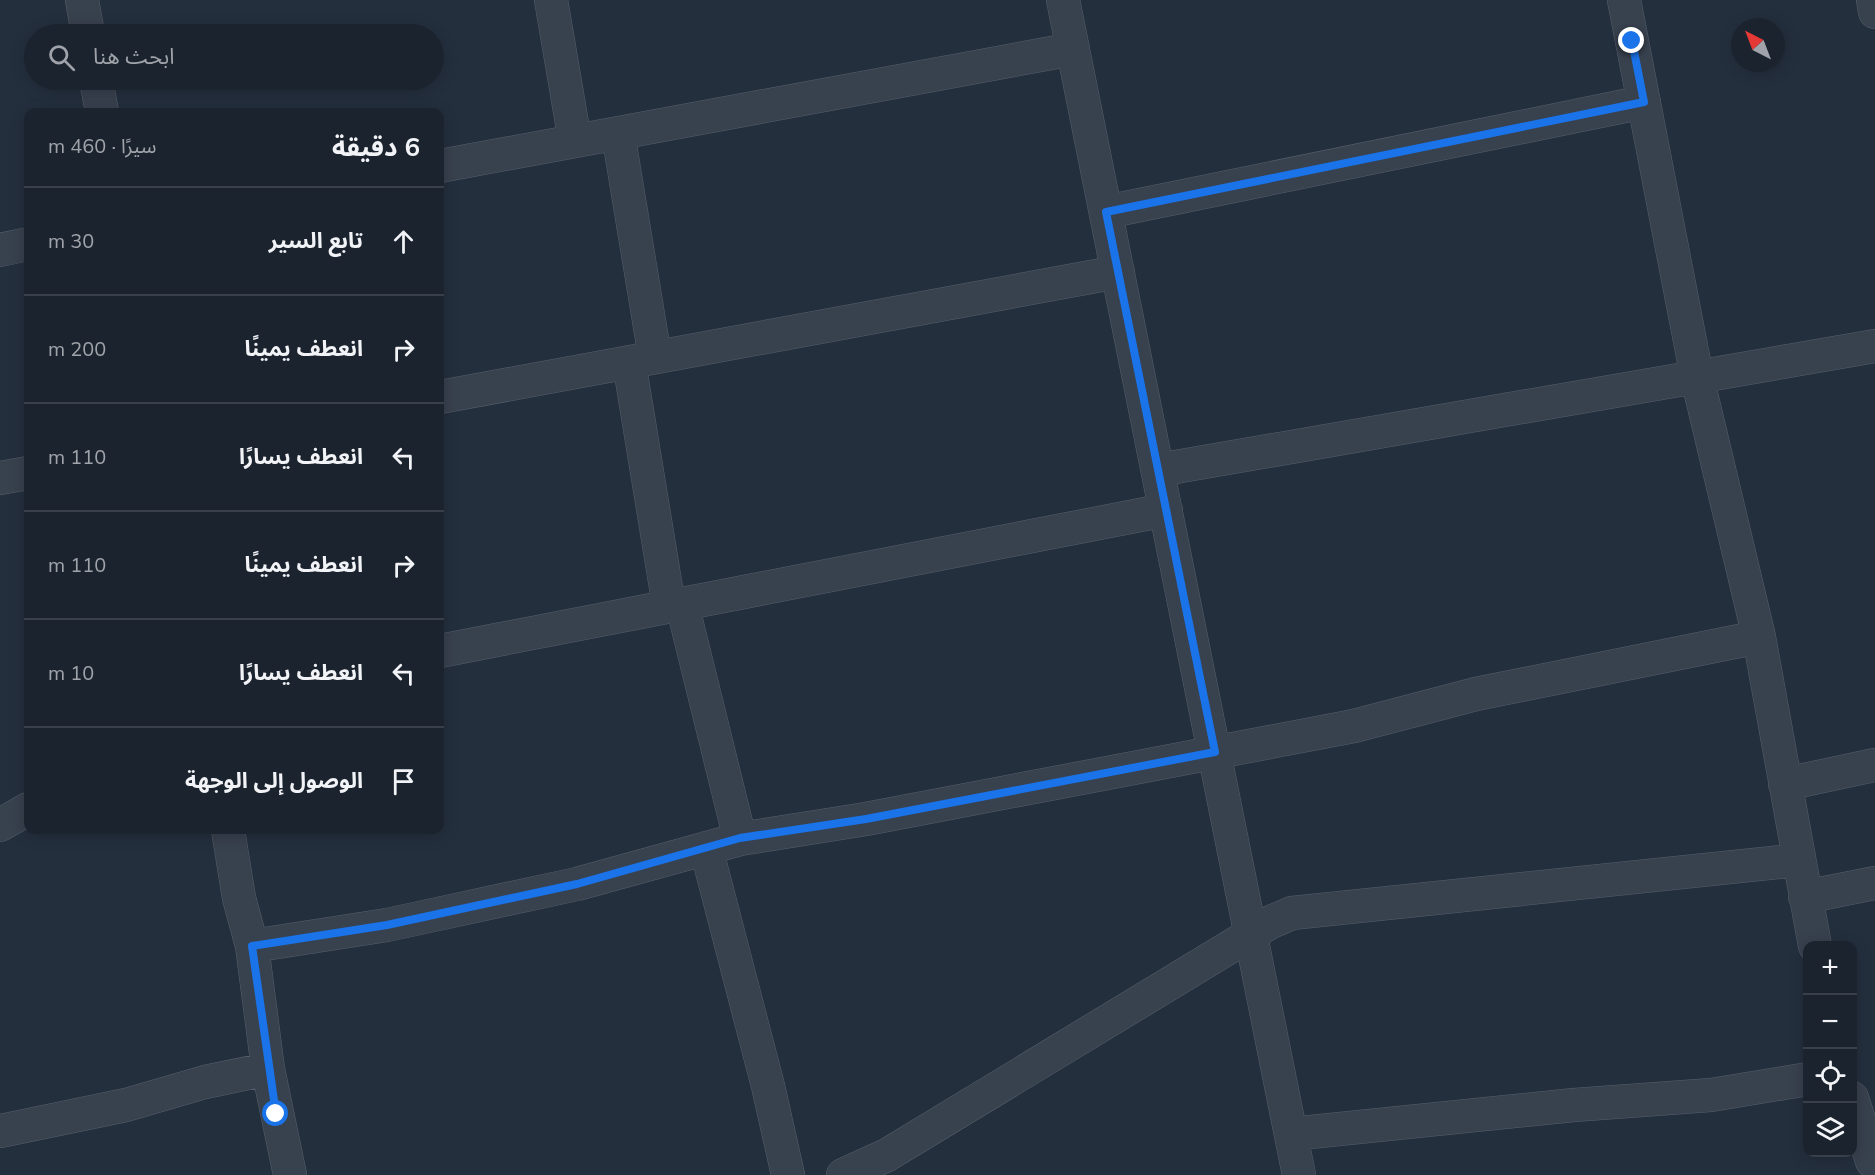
<!DOCTYPE html>
<html lang="ar">
<meta charset="utf-8">
<style>
:root{--surface:#1b232e;--page:#242b36;--text:#f1f3f6;--muted:#a0a4aa;--line:#39404a}
body{margin:0;font-family:"Nunito Sans","Noto Sans Arabic",sans-serif;background:var(--page);color:var(--text);direction:rtl}
.controls{position:absolute;right:18px;bottom:18px;display:grid;overflow:hidden;border-radius:12px;box-shadow:0 3px 15px #0003}
.controls button{width:54px;height:54px;display:grid;place-items:center;padding:0;border:0;border-bottom:2px solid var(--line);background:var(--surface);color:var(--text);font:30px sans-serif}
.compass{position:absolute;left:1731px;top:18px;width:54px;height:54px;border-radius:50%;background:var(--surface);box-shadow:0 3px 15px #0003;rotate:318deg}
.stop{position:absolute;width:18px;height:18px;margin:-14px;border:4px solid #1a73e8;border-radius:50%;background:#fff}
.stop.end{background:#1a73e8;border-color:#fff;box-shadow:0 2px 6px #0008}
.list{margin:0;padding:0;list-style:none}
h2{display:flex;justify-content:space-between;align-items:center;height:78px;margin:0;padding:0 24px;font-size:26px}
h2 small{font-size:20px;font-weight:400;color:var(--muted)}
.list li{display:grid;grid-template-columns:39px 1fr auto;gap:18px;align-items:center;box-sizing:border-box;height:108px;padding:0 24px;border-top:2px solid var(--line)}
.list b{display:block;font-size:22px;white-space:nowrap}
.list em{font-size:20px;font-style:normal;color:var(--muted)}
.icon{flex:none;width:33px;height:33px;fill:none;stroke:currentColor;stroke-width:2;stroke-linecap:round;stroke-linejoin:round}
.map{position:relative;flex:none;width:1875px;height:1175px;overflow:hidden;direction:ltr}
.search{position:absolute;background:var(--surface);box-shadow:0 3px 15px #0003;left:24px;top:24px;width:420px;height:66px;display:flex;align-items:center;gap:15px;box-sizing:border-box;padding:0 21px;border-radius:33px;color:var(--muted);font-size:22px}
.panel{position:absolute;background:var(--surface);box-shadow:0 3px 15px #0003;left:24px;top:108px;width:420px;height:726px;border-radius:12px;direction:rtl}
.map>svg:first-child{display:block}
</style>
<div class="map">
<svg width="1875" height="1175" viewBox="0 0 1875 1175">
<rect width="100%" height="100%" fill="#242f3e"/>
<g fill="none" stroke-linecap="round" stroke-linejoin="round">
<defs>
<path id="minor" d="M82 0 88 34
M551 0 575 141
M1063 0 1299 1175
M1624 0 1697 377 1759 637 1815 946
M1873 0 1875 12
M96 80 102 112
M618 133 655 357
M440 166 1073 49
M1106 212 1644 102
M0 250 28 244
M629 362 669 606
M440 397 1118 272
M1158 470 1875 346
M0 478 28 473
M682 604 740 839
M440 651 1166 510
M1785 784 1875 765
M0 825 28 809
M228 830 239 898 252 946 268 1069 290 1175
M706 848 768 1086 788 1175
M1805 897 1875 883
M252 946 387 925 577 884 740 839 866 819 1354 726 1476 694 1759 637
M1852 1098 1872 1161
M0 1131 126 1105 205 1082 268 1069
M1291 1134 1574 1105 1711 1095 1808 1079
M843 1175 887 1155 1271 922 1292 913 1799 860"/>
</defs>
<use href="#minor" stroke="#565f6c" stroke-width="34"/>
<use href="#minor" stroke="#38414e" stroke-width="33"/>
</g>
<g fill="none" stroke-linecap="round" stroke-linejoin="round">
<path stroke="#1a73e8" stroke-width="8" d="M276 1114 252 946 387 925 577 884 740 838 866 819 1215 752 1106 212 1644 102 1632 41"/>
</g>
</svg>
<div class="controls">
<button>+</button>
<button>−</button>
<button><svg class="icon" aria-label="locate" viewBox="0 0 24 24"><circle cx="12" cy="12" r="6"/><path d="M12 2v4M12 18v4M2 12h4M18 12h4"/></svg></button>
<button><svg class="icon" aria-label="layers" viewBox="0 0 24 24"><path d="M12 4l9 5-9 5-9-5zM3 14l9 5 9-5"/></svg></button>
</div>
<svg class="compass" viewBox="-18 -18 36 36"><path d="M0-13l5 13h-10z" fill="#e53935"/><path d="M0 13l5-13h-10z" fill="#a0a4aa"/></svg>
<div class="stop" style="left:276px;top:1114px"></div>
<div class="stop end" style="left:1632px;top:41px"></div>
<div class="search"><svg class="icon" aria-label="search" viewBox="0 0 24 24"><circle cx="10" cy="10" r="6"/><path d="M15 15l6 6"/></svg>ابحث هنا</div>
<section class="panel">
<h2>6 دقيقة<small>سيرًا · 460 m</small></h2>
<ul class="list">
<li><svg class="icon" aria-label="ahead" viewBox="0 0 24 24"><path d="M12 20V5M6 11l6-6 6 6"/></svg><div><b>تابع السير</b></div><em>30 m</em></li>
<li><svg class="icon" aria-label="right" viewBox="0 0 24 24"><path d="M7 20v-9h11M14 6l5 5-5 5"/></svg><div><b>انعطف يمينًا</b></div><em>200 m</em></li>
<li><svg class="icon" aria-label="left" viewBox="0 0 24 24"><path d="M17 20v-9H6M10 6l-5 5 5 5"/></svg><div><b>انعطف يسارًا</b></div><em>110 m</em></li>
<li><svg class="icon" aria-label="right" viewBox="0 0 24 24"><path d="M7 20v-9h11M14 6l5 5-5 5"/></svg><div><b>انعطف يمينًا</b></div><em>110 m</em></li>
<li><svg class="icon" aria-label="left" viewBox="0 0 24 24"><path d="M17 20v-9H6M10 6l-5 5 5 5"/></svg><div><b>انعطف يسارًا</b></div><em>10 m</em></li>
<li><svg class="icon" aria-label="arrive" viewBox="0 0 24 24"><path d="M6 21V4h12l-3 4 3 4H6"/></svg><div><b>الوصول إلى الوجهة</b></div></li>
</ul>
</section>
</div>
